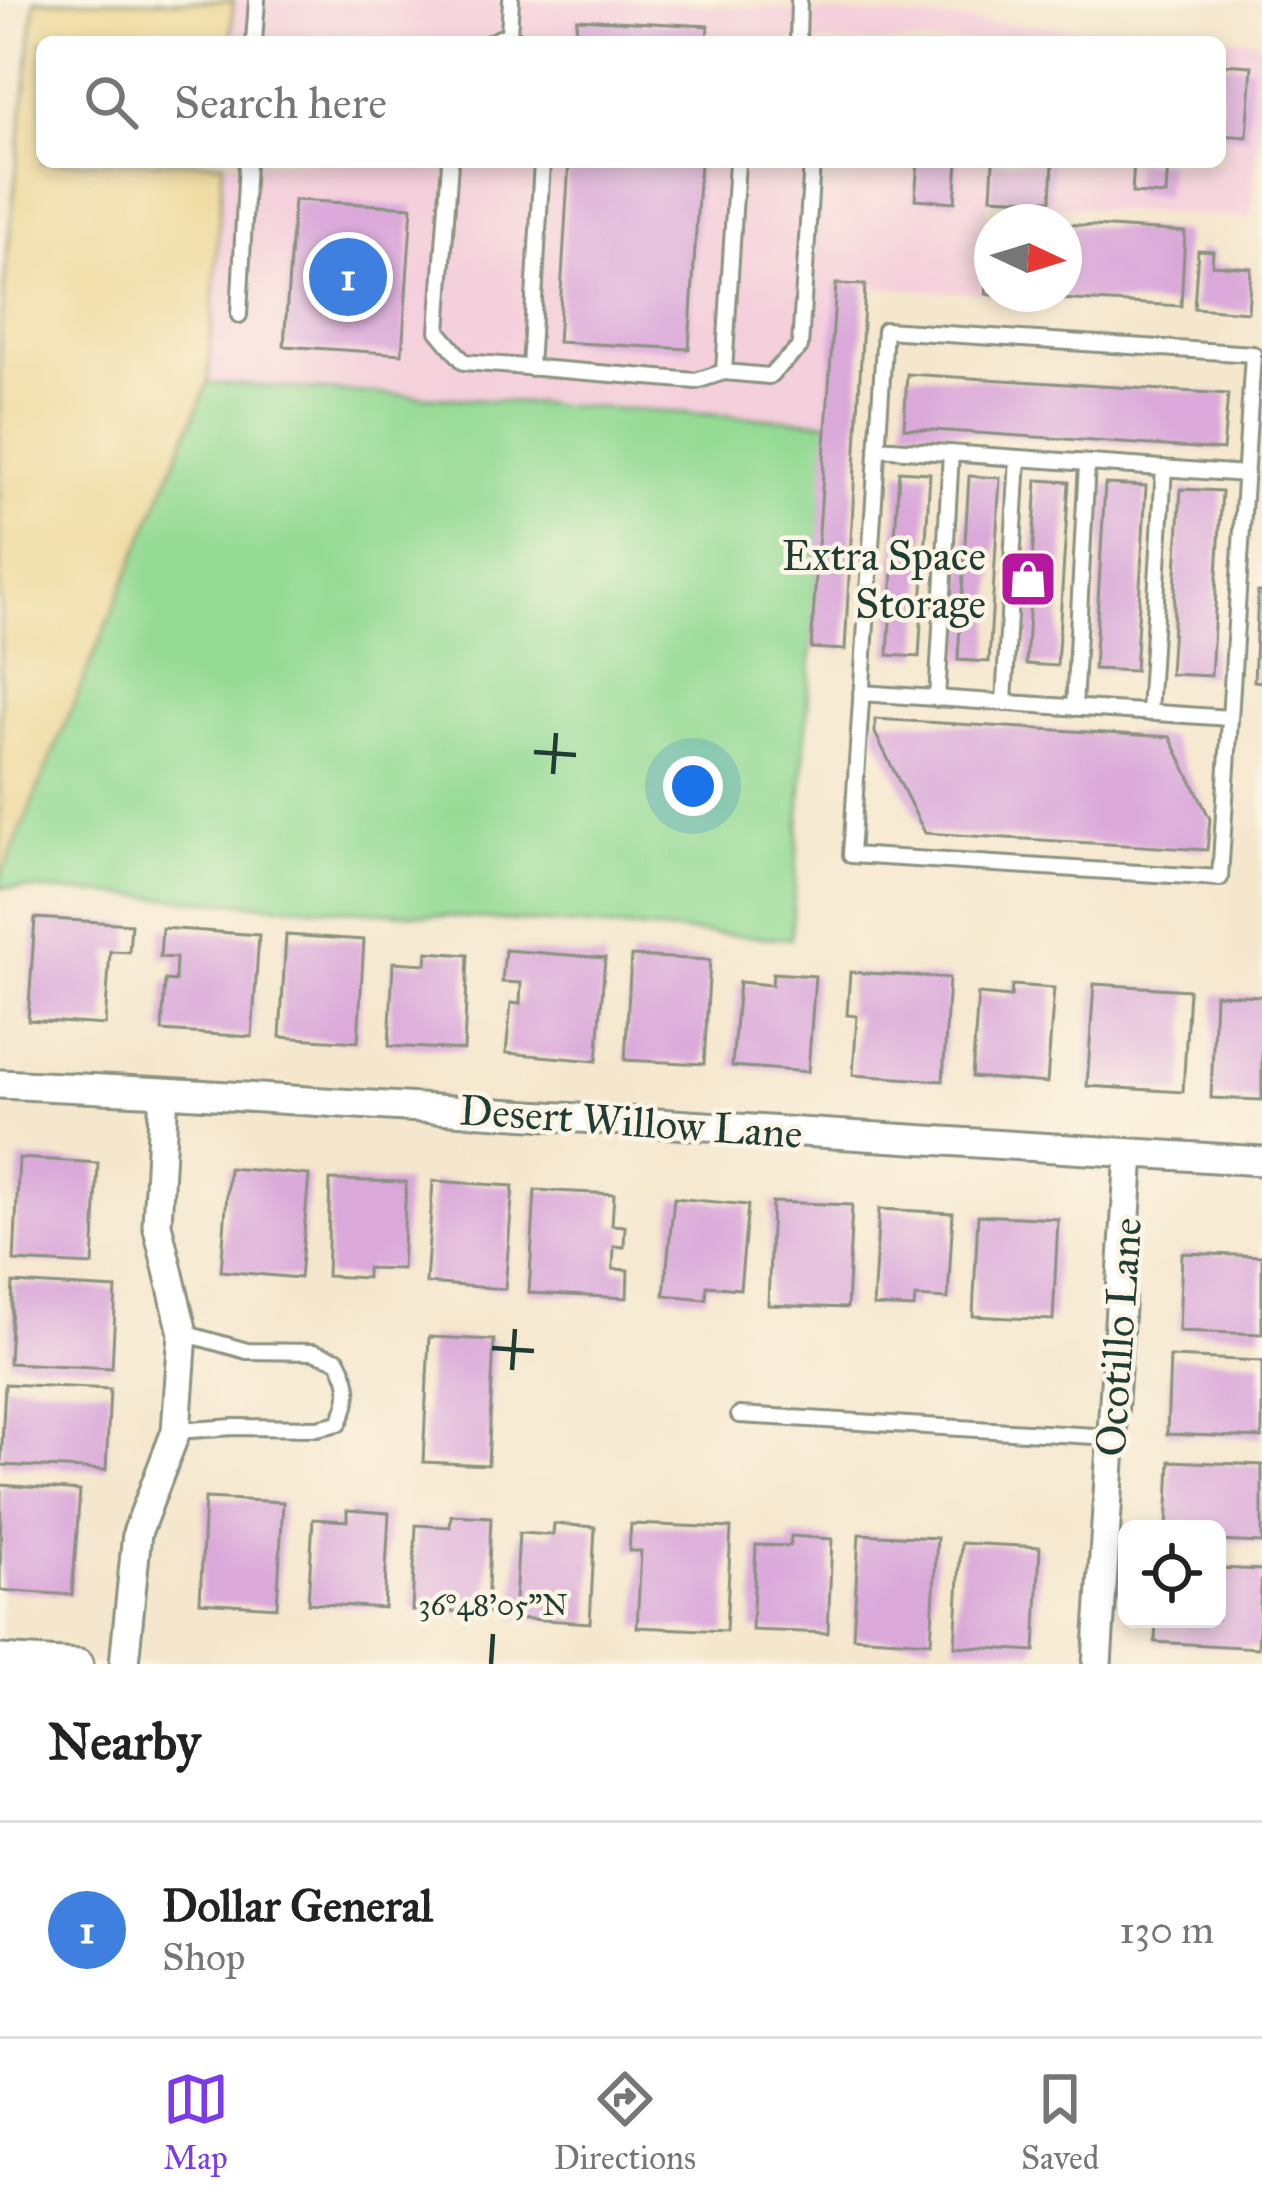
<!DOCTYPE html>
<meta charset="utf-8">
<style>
:root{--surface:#fff;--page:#f2f2f2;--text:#222;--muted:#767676;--line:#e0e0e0;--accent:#7c3aed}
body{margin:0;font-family:"IM FELL Great Primer",serif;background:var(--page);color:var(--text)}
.controls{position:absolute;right:36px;bottom:36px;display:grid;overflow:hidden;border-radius:18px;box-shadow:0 6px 18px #0003}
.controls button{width:108px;height:108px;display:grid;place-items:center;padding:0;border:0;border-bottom:3px solid var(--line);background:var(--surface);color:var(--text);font:60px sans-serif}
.compass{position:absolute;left:974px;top:204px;width:108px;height:108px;border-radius:50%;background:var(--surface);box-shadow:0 6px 18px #0003;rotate:94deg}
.you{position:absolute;left:693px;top:786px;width:42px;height:42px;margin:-30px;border:9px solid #fff;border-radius:50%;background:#1a73e8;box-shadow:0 0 0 18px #1a73e833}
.badge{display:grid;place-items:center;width:78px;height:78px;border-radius:50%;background:var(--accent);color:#fff;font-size:39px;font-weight:700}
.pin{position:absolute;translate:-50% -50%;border:6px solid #fff;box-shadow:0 3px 12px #0006}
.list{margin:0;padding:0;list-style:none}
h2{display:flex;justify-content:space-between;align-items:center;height:156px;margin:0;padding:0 48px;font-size:51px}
h2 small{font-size:39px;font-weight:400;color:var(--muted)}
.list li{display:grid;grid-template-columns:78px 1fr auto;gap:36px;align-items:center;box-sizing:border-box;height:216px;padding:0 48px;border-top:3px solid var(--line)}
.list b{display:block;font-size:45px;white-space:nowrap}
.list p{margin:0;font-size:39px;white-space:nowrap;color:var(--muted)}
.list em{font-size:39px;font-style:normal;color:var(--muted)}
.icon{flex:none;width:66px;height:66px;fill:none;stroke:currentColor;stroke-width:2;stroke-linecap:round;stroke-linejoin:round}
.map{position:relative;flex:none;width:1262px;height:1664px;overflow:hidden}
.search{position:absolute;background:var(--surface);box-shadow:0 6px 18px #0003;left:36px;right:36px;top:36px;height:132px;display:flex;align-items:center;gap:30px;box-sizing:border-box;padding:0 42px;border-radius:18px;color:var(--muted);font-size:45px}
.sheet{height:372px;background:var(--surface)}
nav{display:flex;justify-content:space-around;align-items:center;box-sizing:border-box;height:168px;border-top:3px solid var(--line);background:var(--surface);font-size:33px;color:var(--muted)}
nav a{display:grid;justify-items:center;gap:6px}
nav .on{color:var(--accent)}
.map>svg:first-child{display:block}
</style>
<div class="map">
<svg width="1262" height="1664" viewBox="0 0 1262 1664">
<rect width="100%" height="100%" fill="#fcf5e5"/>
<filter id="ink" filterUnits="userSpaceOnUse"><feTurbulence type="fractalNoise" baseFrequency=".00833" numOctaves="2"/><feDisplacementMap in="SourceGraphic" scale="24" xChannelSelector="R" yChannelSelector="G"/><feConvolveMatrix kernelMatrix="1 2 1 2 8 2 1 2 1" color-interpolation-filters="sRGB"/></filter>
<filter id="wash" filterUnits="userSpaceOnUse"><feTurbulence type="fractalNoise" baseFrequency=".004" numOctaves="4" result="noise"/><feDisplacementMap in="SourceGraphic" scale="48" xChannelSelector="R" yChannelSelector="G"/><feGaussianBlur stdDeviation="2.7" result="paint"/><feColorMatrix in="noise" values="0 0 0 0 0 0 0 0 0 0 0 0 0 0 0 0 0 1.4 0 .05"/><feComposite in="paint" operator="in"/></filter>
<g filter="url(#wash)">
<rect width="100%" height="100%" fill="#f5e7cd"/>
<path fill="#f4cfdc" d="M233 0H624L1255 39 1262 47 1252 218 988 202 982 293 836 285 828 422 208 383 223 162H1220V42H231Z"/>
<path fill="#94da94" stroke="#5a8c64" stroke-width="3" d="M208 383 828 422 791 939 0 887V879Z"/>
<path fill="#eeda9e" stroke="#868c69" stroke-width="3" d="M35 0 233 1 231 42H42V162H223L208 383 0 879V325Z"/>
<g id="blocks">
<path fill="#daa9da" d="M577 19 708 26 707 42H575Z
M1220 64 1252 66 1247 137 1220 135Z
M569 162H700L689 349 558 342Z
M918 162H958L955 202 915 199Z
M993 162H1053L1051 200 991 197Z
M1134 162H1168L1166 195 1132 193Z
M294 200 412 207 402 354 284 346Z
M1064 224 1185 232 1181 306 1041 298V294H1064Z
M1198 250 1213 251 1212 265 1251 268 1248 312 1194 308Z
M988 252H992V295L986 294Z
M836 284 865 285 845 650 811 648Z
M907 374 1228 394 1223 450 904 428Z
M899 471 930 473 919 657 888 655Z
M969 476 1000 478 989 662 958 660Z
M1037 480 1069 482 1057 666 1026 664Z
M1105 484 1146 486 1135 671 1094 669Z
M1181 489 1222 491 1211 676 1170 674Z
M1258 592H1262V682L1254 681Z
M875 719 1170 737 1210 819 1207 850 925 833 875 733Z
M35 918 131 924 129 952 110 951 105 1025 28 1020Z
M162 928 259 935 252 1037 162 1031 165 980 175 981 176 958 160 957Z
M286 935 364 940 358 1042 280 1037Z
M505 950 605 958 597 1061 506 1053 511 1003 520 1004 521 983 502 982Z
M427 952 468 955 464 1050 389 1046 393 962 426 964Z
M631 956 710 960 704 1064 625 1060Z
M850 972 949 978 943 1081 853 1075 857 1016 847 1015Z
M773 973 815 976 808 1072 732 1066 739 982 772 985Z
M1094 984 1189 990 1183 1092 1087 1086Z
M1012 985 1054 988 1047 1083 972 1077 978 994 1011 997Z
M1215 994 1262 996V1100L1211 1098Z
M19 1158 98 1163 93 1265 14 1261Z
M229 1168 309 1175 300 1278 221 1271Z
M330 1180 406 1182 402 1269 367 1268V1278L327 1276Z
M433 1181 513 1186 505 1289 426 1283Z
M535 1190 614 1194 612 1225 625 1226 624 1247 614 1246 613 1269 628 1270 627 1298 529 1293Z
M674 1198 748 1205 740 1289 707 1286 706 1299 664 1295Z
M772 1202 852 1205 847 1308 768 1305Z
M879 1209 953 1213 948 1299 915 1297 914 1308 873 1306Z
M978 1215 1058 1219 1053 1320 973 1316Z
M1182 1253 1262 1256V1334L1179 1331Z
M13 1283 116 1289 112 1368 9 1363Z
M429 1337 494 1340 488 1465 423 1462Z
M1170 1357 1262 1361V1438L1167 1434Z
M5 1384 110 1389 106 1470 1 1465Z
M1170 1461 1262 1465V1543L1217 1541V1529H1167Z
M1 1485 80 1491 72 1595 0 1590Z
M205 1498 283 1502 277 1607 200 1602Z
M347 1510 389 1513 384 1608 308 1603 313 1519 347 1521Z
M451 1515 491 1517 487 1613 412 1610 416 1525 450 1527Z
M554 1524 595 1527 590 1623 514 1618 519 1533 553 1535Z
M631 1524 731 1528 726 1631 637 1627 641 1551H629Z
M859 1534 937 1538 931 1642 853 1637Z
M791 1536 832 1539 828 1633 752 1630 756 1545 790 1546Z
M961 1543 1040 1547 1035 1651 955 1646Z
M1217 1568 1262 1570 1258 1648 1155 1642 1156 1619H1217Z"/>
</g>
</g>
<g filter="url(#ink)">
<use href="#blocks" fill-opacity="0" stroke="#8a9280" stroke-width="3"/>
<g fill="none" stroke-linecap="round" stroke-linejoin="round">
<defs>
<path id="service" d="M509 34 511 0
M254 42 257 0
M491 42 509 34 519 42
M798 42 799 0
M450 162 438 331 464 362 696 381 724 372 769 376 800 347 812 162
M239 315 247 162
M885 330 1253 354 1220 878 851 855Z
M530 368 542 162
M724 372 737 162
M877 448 1246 474
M861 693 1230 718
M937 699 951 453
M1004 703 1018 458
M1074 708 1087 463
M1149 713 1164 468
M739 1415 1111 1437
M176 1431 234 1427 317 1428 339 1423C352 1397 351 1384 338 1360L313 1352 247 1351 183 1333"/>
<path id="minor" d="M0 1084 164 1092 1262 1161
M0 1659 79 1664
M124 1664 137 1533 176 1431 183 1333 157 1224 164 1092
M1097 1664 1130 1153"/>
</defs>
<use href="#service" stroke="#8a9280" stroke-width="20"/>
<use href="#minor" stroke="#8a9280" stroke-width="33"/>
<use href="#service" stroke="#fff" stroke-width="14"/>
<use href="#minor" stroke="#fff" stroke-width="27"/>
</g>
</g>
<path fill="none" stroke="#1f3d34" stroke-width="4.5" d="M534 752 576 755M553 774 556 733M492 1348 534 1351M512 1370 515 1329M491 1664 493 1634"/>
<defs>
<symbol id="shop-square" viewBox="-11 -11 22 22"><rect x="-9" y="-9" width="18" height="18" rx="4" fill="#b5179e" stroke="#fcf5e5"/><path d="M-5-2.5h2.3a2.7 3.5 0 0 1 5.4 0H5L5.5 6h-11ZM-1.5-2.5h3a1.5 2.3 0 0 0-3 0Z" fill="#fff"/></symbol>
</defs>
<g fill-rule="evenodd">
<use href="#shop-square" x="995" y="546" width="66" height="66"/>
</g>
<g text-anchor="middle" stroke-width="9" stroke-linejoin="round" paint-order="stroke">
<g font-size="42" fill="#1f3d34" stroke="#fcf5e5" text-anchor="end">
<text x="986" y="570">Extra Space<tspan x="986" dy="48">Storage</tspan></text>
</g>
<g font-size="42" fill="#1f3d34" stroke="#fcf5e5">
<text transform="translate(631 1121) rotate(4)" y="15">Desert Willow Lane</text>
<text transform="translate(1118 1337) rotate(-86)" y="15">Ocotillo Lane</text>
</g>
</g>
<g font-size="30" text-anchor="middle" fill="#1f3d34" stroke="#fcf5e5" stroke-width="9" stroke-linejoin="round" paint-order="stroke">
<text x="493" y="1615">36°48'05"N</text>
</g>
</svg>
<div class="controls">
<button><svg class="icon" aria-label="locate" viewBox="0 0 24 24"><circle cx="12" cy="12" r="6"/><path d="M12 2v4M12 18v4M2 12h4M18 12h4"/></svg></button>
</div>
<svg class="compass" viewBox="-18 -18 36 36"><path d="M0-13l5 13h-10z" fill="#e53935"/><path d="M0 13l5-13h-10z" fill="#767676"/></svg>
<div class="you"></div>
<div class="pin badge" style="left:348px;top:277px;background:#3f7fe0">1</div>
<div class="search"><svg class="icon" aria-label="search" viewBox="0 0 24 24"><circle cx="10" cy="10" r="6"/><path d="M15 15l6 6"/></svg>Search here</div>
</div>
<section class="sheet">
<h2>Nearby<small></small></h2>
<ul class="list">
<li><span class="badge" style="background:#3f7fe0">1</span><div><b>Dollar General</b><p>Shop</p></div><em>130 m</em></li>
</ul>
</section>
<nav>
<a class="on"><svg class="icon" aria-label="map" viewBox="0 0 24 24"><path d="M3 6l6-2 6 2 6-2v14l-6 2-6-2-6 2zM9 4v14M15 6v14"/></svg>Map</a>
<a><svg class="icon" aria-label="directions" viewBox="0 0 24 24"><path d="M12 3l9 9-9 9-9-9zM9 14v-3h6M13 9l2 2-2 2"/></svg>Directions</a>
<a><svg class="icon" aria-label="saved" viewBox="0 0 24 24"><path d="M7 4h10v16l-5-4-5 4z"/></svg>Saved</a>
</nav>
